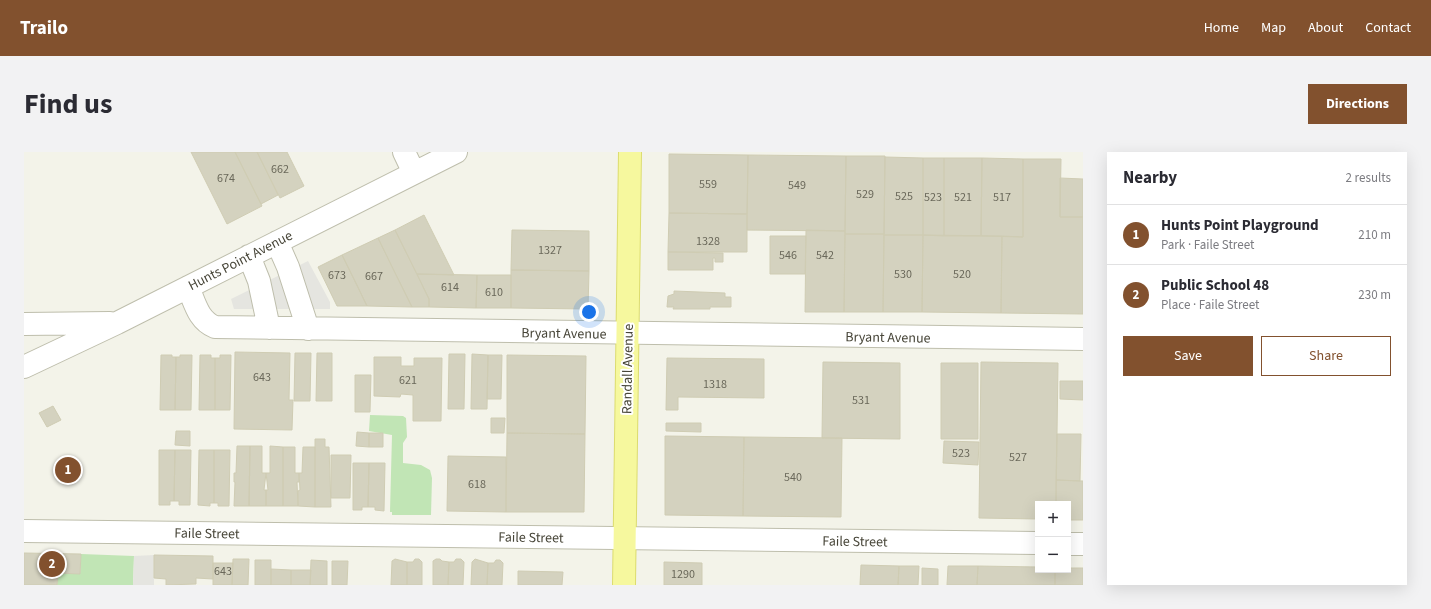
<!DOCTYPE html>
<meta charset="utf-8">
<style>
:root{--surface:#fff;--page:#f2f2f3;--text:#2b2b33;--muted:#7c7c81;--line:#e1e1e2;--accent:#82512e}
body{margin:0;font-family:"Source Sans 3",sans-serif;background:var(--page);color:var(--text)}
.controls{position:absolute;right:12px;bottom:12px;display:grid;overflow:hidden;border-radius:0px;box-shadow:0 4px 16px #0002}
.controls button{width:36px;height:36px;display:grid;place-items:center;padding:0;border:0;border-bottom:1px solid var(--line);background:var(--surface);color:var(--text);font:20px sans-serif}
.you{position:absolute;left:565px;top:160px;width:14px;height:14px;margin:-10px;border:3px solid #fff;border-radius:50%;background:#1a73e8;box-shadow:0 0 0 6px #1a73e833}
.badge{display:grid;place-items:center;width:26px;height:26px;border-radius:50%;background:var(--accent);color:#fff;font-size:13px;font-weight:700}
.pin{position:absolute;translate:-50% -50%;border:2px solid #fff;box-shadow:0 1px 4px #0006}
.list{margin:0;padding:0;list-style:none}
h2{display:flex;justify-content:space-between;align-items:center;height:52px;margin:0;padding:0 16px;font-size:17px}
h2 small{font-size:13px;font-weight:400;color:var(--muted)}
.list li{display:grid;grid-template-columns:26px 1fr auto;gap:12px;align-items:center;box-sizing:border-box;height:60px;padding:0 16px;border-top:1px solid var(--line)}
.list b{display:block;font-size:15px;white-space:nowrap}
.list p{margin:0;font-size:13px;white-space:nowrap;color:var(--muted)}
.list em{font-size:13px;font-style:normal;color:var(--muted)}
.actions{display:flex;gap:8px;padding:12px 16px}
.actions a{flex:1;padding:9px 0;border:1px solid var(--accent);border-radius:0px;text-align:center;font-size:14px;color:var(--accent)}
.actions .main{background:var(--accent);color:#fff}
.map{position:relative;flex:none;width:1059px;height:433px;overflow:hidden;border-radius:0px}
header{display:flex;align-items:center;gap:24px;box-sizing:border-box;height:56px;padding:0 20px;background:var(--accent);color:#fff}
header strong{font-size:19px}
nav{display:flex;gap:22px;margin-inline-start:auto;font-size:14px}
.intro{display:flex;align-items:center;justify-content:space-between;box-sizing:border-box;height:96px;padding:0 24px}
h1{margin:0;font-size:28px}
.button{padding:10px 18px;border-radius:0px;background:var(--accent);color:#fff;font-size:14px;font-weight:700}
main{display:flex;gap:24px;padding:0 24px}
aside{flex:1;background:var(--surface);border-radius:0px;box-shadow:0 4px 16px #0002}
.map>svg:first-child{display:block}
</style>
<header>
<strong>Trailo</strong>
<nav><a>Home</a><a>Map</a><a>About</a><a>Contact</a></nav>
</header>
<div class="intro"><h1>Find us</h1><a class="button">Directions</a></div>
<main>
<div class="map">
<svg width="1059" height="433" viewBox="0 0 1059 433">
<rect width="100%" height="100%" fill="#f3f3e9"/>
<path fill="#c1e5b5" d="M346 263 379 264 382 266 383 285 379 291V311L397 313 406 318 408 326 407 363H368V360H366L368 283 345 279Z
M57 402 110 404 109 433H33L34 421 56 422Z"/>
<path fill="#e5e5e0" d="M284 109 306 150V157H210L207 147Z
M130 403V433H109L110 404Z"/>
<path fill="#d4d2bf" stroke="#cfccb3" d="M167 0H211L238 54 203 72Z
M211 0H233L254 43 237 52Z
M233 0H263L280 34 256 46Z
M645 2 724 3 723 62 645 61Z
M724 3 822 4 821 79 723 78Z
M822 4H861L860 82H821Z
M861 5 899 6V83H860Z
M899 6H920V84L899 83Z
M920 6H958L957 84H920Z
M958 6 999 7V85L957 84Z
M999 7H1037L1036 65H1059V162L977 161 978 84 999 85Z
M1036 26 1059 27V65H1036Z
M645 61 723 62V100H644Z
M400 63 430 123 393 122 371 78Z
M371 78 405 147V155H388L354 86Z
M488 78 565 79V119L487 118Z
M782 78 821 79 820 160H781Z
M821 82H860L859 160H820Z
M860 83H899L898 160H859Z
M899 83 978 84 977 161 898 160Z
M746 84H782L781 122H746Z
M354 86 369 117 388 155 343 154 318 103Z
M644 100 699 101V110H691V106H689V118H644Z
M318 103 332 131 343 154H313L294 115Z
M487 118 565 119 564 157 487 156Z
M393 122 453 123 452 156 405 155V147Z
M453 123H487V156H452Z
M650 139 701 141V145H707V155H686V157H649L650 155H643L644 144 650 142Z
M211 200 266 201 265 248H269L268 278 210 277Z
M271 201H287L286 249H270Z
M293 201H308V249H292Z
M425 202H441L440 257H424Z
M448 202 464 203 463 257H447Z
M137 203H148V205H152L151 258H136Z
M156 203H168L167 258H151L152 205H156Z
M176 203H187V206H191V258H175Z
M196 203H207L206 258H191V206H196Z
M464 203H478L477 247H463Z
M483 203 562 204 561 282 483 281Z
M350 205H377V214H390V206H418L417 269H389V243L377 242 376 245 350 244Z
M643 206 740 207V246L654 245V258H642Z
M799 210 876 211V287L798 286Z
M957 210 1034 211 1032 352H1014V367L955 366Z
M917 211H954V287H917Z
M331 223H347L346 260H331Z
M1036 229H1059V248L1036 247Z
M29 254 37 268 23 275 15 261Z
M467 266H481L480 281H467Z
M642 271H677V280L642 279Z
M152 279H166V294L151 293Z
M333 280 345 281V295L332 294Z
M345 281H359V295H345Z
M483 281 561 282 560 360H482Z
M1033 282H1057L1056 329 1032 328Z
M641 284 720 285 719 364 641 363Z
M720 285 818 286 817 365 719 364Z
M291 287H301V295H305L307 355H291Z
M920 289 955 290 954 313 919 311Z
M213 294H226L225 354H210L211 330H210V321H212Z
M226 294H238V321H242L240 338H242V354H225Z
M246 294 259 295V354H242V338H244L242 321H246Z
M259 295H271V321H275V330H273L274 354H259Z
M279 295H291V355L274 354V339L276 338 275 321H278Z
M135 298H151L150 349H146V353H135Z
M151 298H167L166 353H155V349H150Z
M175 298H190V351H186V354L174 353Z
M190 298H206L205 354H194V351H190Z
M307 303H327L326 346H307Z
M424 304 482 305V360L423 359Z
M329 311H345L344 355H338V358H329Z
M345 311H361L360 359 351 358V355H344Z
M1032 328 1059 329V368H1044V352H1032Z
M0 401 57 402 56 422 34 421 33 433H0Z
M130 403 189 404V427L172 426V432L142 433V427L130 426Z
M209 407H225L224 433H208Z
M371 407 383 410V433H367L368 409Z
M391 407H395L398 410V433H383V410H389Z
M412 407H416L418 409 425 410 424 433H409V409Z
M432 407H437L440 410 439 433H424L425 410H430Z
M451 407 464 411 463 433H447L448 410Z
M231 408H247V433H231Z
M287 408 303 409V433H286Z
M472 408H476L479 411 478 433H463L464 411H470Z
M308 409H324L323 433H308Z
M640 410 678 411V433H640Z
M189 411H209L208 433H189Z
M837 413 875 414 874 433H836Z
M875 414H895L894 433H874Z
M924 414H954L953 433H923Z
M954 414 1014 415V418H1031V433H953Z
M898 416 914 417V433H898Z
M1044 416H1059V433H1031V418H1044Z
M247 417 267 418V433H247Z
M267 418H287L286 433H267Z
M494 419 539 420 538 433H494Z"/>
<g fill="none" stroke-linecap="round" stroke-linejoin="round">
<defs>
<path id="minor" d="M380 0 390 21
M253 90 264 115 284 177
M225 104 235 129 245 176
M164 135C171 151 174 168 191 175L1059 187
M0 172 86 171
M0 215 93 171 432 0
M0 379 1014 391
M1044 392H1059"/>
<path id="major" d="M600 433 606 0"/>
</defs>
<use href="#minor" stroke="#bebeac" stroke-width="24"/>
<use href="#major" stroke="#dcdc6e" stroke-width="24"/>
<use href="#minor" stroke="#fff" stroke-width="22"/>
<use href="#major" stroke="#f6f89e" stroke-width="22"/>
</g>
<g text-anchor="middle" stroke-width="4" stroke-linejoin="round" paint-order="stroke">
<g font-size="12" fill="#6a685a">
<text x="256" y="21">662</text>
<text x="202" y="30">674</text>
<text x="684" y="36">559</text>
<text x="773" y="37">549</text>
<text x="841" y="46">529</text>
<text x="880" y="48">525</text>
<text x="909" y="49">523</text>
<text x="939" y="49">521</text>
<text x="978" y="49">517</text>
<text x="684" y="93">1328</text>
<text x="526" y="102">1327</text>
<text x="764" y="107">546</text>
<text x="801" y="107">542</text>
<text x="879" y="126">530</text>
<text x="938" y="126">520</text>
<text x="313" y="127">673</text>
<text x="350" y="128">667</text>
<text x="426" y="139">614</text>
<text x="470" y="144">610</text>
<text x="238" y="229">643</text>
<text x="384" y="232">621</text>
<text x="691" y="236">1318</text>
<text x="837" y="252">531</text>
<text x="937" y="305">523</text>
<text x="994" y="309">527</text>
<text x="769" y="329">540</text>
<text x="453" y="336">618</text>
<text x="199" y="423">643</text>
<text x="659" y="426">1290</text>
</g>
<g font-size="14" fill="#474538" stroke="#fff">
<text transform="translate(216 108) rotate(-27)" y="5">Hunts Point Avenue</text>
<text transform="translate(540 181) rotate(1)" y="5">Bryant Avenue</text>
<text transform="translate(864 185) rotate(1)" y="5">Bryant Avenue</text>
<text transform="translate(603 217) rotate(-89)" y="5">Randall Avenue</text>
<text transform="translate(183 381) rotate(1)" y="5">Faile Street</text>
<text transform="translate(507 385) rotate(1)" y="5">Faile Street</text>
<text transform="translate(831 389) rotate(1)" y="5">Faile Street</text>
</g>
</g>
</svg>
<div class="controls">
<button>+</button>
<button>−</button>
</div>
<div class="you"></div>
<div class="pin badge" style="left:44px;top:318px">1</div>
<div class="pin badge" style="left:28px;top:412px">2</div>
</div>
<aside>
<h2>Nearby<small>2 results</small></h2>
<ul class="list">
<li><span class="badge">1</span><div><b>Hunts Point Playground</b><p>Park · Faile Street</p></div><em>210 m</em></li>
<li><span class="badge">2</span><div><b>Public School 48</b><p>Place · Faile Street</p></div><em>230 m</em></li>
</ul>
<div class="actions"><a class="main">Save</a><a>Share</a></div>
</aside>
</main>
